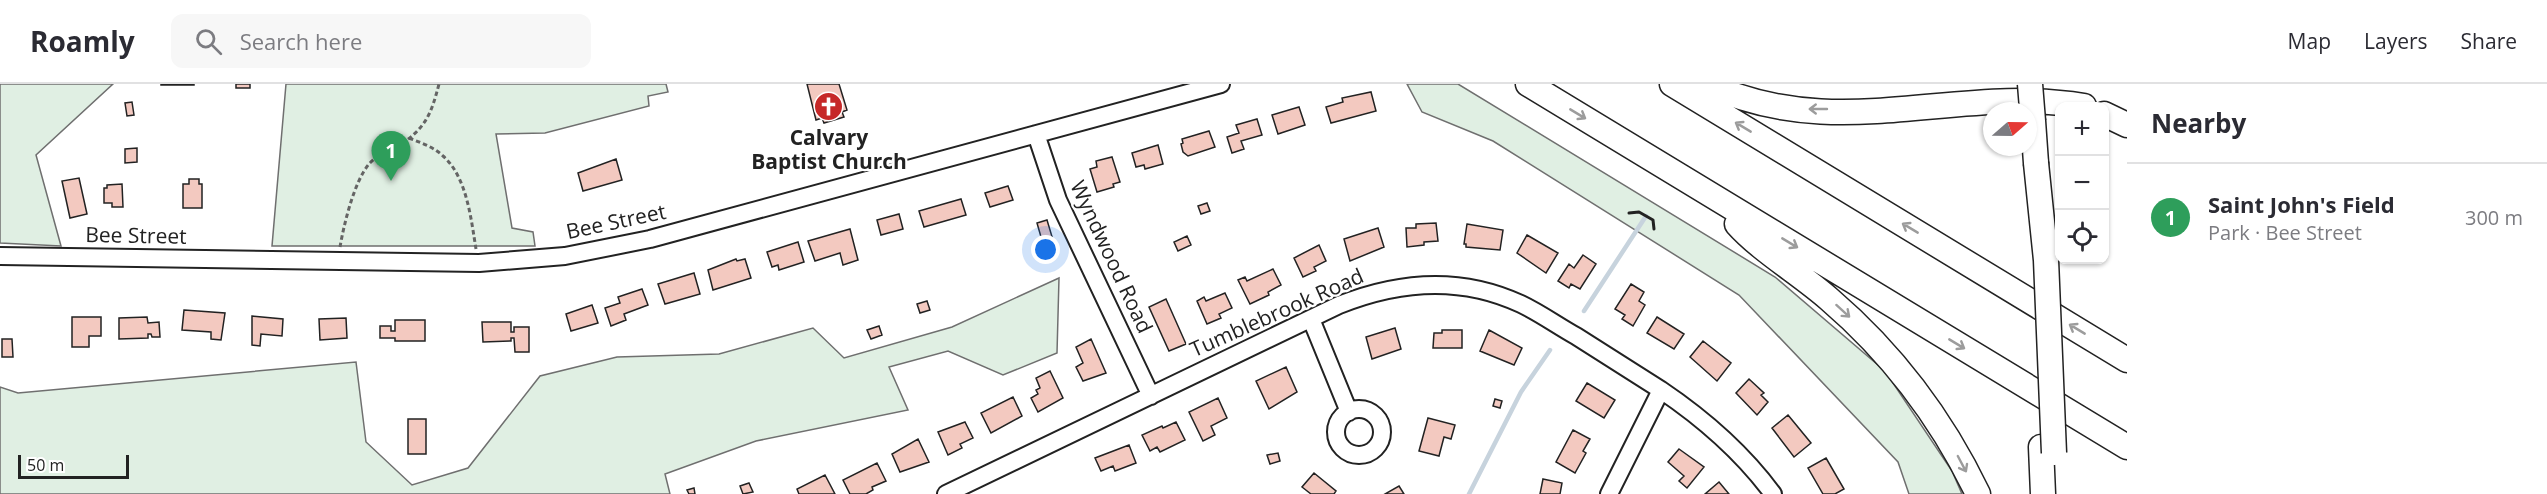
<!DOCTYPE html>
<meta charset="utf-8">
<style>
:root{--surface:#fff;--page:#f7f7f7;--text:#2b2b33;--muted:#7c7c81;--line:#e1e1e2;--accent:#c62828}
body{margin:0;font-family:"Open Sans",sans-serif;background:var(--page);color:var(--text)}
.controls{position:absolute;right:18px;top:18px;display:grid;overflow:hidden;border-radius:12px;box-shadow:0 2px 4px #0004}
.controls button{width:54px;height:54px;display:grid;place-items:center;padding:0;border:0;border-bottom:2px solid var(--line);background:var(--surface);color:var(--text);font:30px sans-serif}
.compass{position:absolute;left:1983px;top:18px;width:54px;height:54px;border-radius:50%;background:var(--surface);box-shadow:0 2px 4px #0004;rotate:70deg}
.scale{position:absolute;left:18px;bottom:15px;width:111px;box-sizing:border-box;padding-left:6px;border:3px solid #222;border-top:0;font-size:16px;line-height:21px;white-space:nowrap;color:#222;-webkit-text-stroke:4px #fff;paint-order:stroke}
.you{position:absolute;left:1046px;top:166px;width:21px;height:21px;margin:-15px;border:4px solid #fff;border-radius:50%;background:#1a73e8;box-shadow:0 0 0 9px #1a73e833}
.badge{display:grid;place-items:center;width:39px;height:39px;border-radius:50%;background:var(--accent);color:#fff;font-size:20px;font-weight:700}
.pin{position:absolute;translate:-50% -50px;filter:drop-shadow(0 2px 3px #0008)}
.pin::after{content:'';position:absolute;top:32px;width:21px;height:18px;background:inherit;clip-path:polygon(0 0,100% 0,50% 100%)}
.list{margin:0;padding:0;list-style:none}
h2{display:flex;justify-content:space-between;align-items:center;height:78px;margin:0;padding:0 24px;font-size:26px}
h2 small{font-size:20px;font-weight:400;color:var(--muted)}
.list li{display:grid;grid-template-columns:39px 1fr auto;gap:18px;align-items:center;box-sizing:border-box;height:108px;padding:0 24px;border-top:2px solid var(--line)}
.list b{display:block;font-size:22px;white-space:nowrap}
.list p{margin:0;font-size:20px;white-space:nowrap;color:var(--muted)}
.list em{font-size:20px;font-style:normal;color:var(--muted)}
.icon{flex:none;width:33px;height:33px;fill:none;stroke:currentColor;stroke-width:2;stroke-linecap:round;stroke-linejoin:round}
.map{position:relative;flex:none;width:2127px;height:410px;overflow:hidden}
header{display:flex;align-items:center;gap:36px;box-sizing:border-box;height:84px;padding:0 30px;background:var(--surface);border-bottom:2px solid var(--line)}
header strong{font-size:28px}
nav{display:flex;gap:33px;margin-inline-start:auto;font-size:21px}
.search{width:420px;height:54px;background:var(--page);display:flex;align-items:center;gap:15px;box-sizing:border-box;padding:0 21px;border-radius:12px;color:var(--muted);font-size:22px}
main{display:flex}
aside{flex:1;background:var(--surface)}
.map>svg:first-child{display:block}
</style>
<header>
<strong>Roamly</strong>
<div class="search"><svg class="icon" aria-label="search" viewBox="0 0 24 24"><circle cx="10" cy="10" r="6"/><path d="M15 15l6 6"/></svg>Search here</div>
<nav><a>Map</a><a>Layers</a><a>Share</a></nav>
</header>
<main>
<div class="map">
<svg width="2127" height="410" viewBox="0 0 2127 410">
<rect width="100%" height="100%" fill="#fff"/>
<path fill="#e0efe3" stroke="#6f6f6f" stroke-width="1.5" d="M0 0H113L36 71 61 162 0 159Z
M286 0H666L668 8 648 12 649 22 545 49 496 50 512 144 533 148 535 162H272Z
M1407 0H1458L1775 193 1885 287 1952 387 1962 410H1909L1898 378 1739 211 1493 57 1422 28Z
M1059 194 1057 269 1003 291 948 267 889 283 908 326 756 357 665 390 670 410H0V303L18 309 356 278 366 358 412 401 468 384 540 292 617 273 719 270 813 244 844 274 952 243Z"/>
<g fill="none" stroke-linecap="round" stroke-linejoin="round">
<path stroke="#c7d3dd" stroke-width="4.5" d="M1584 227 1646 132
M1469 410 1521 308 1550 266"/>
</g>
<path fill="#f3c9c0" stroke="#222" stroke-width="1.5" d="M161 0H194V1H161Z
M236 0H250V4H236Z
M807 0H839L847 26 842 28 844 33 824 39 822 34 816 36Z
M1371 8 1376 27 1331 39 1326 23 1343 18 1342 14Z
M132 18 134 31 127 32 125 19Z
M1299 23 1305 41 1278 50 1272 31Z
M1257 35 1262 51 1241 57 1244 65 1232 69 1227 53 1239 49 1236 41Z
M1209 47 1215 63 1188 72 1183 68 1181 60 1183 59 1182 55Z
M1158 61 1163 80 1145 85 1144 81 1136 83 1132 69Z
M137 64V78L125 79V65Z
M1112 73 1120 98 1113 100 1114 103 1097 108 1090 85 1097 83 1096 77Z
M616 75 622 96 583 107 578 89Z
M79 94 87 130 70 134 62 97Z
M189 95H199V100H202V124H183V100H189Z
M122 100 123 123H112V119H104V104H107V101Z
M1008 102 1013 116 990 123 985 109Z
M961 115 966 131 924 143 919 127Z
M1207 119 1210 127 1201 130 1198 122Z
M899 130 903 145 881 151 877 136Z
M1047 136 1053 156 1043 160 1037 139Z
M1436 139 1438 157 1424 158V161L1407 163 1406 144H1416V140Z
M1467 140 1503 146 1500 166 1466 163V160H1464Z
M1378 144 1384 163 1350 177 1344 155Z
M850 145 858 176 843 181 840 169 815 177 808 157Z
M1527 151 1558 169 1546 189 1517 169Z
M1187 152 1191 161 1178 167 1174 158Z
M798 158 804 178 779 186 778 181 772 183 767 168Z
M1319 161 1326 177 1314 183 1316 187 1303 193 1294 174Z
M1583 171 1596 180 1580 205 1571 200 1569 204 1558 197 1569 180 1574 184Z
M736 175 737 177 745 175 751 194 713 206 708 186Z
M1273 185 1281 201 1268 208 1269 211 1250 220 1238 196 1245 193 1247 197Z
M694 189 700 210 665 220 658 200Z
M1631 200 1644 208 1639 217 1645 221 1633 242 1622 235 1625 231 1615 225Z
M642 205 648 221 624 230 626 236 611 242 605 224 620 219 618 213Z
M1225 209 1232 224 1219 230 1221 234 1207 240 1197 217 1204 213 1206 217Z
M1166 215 1186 260 1169 267 1149 223Z
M927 217 930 226 920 229 917 220Z
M592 221 598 239 571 247 566 230Z
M184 226 225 229 221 256 211 255V248L182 246Z
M252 232 283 235 282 252 261 250 260 262 252 261Z
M72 233H101V252H89V263H72Z
M147 233 148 239 159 238 160 253H152L151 250H148V254L119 255V234Z
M1657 233 1684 250 1674 265 1647 249Z
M346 234 347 254 320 256 319 235Z
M395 236H425V257H395V254H380V242H391V247H395Z
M482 238H511V248H514V243H529V268H515L514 254H511V257L483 258Z
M879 242 882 251 871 255 867 246Z
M1395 244 1401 265 1372 275 1366 253Z
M1442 246H1462V264H1433L1434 249H1442Z
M1489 246 1522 264 1514 281 1480 267Z
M2 255H12L13 273H2Z
M1091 255 1106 289 1083 297 1076 283 1083 279 1076 263Z
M1703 257 1731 279 1717 297 1690 273Z
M1286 283 1297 308 1269 325 1256 297Z
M1050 287 1063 314 1038 328 1031 314 1038 310 1036 306 1040 304 1036 294Z
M1749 295 1764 309 1761 311 1768 318 1757 331 1736 309Z
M1587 299 1615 316 1604 334 1576 317Z
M1013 313 1022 332 991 349 981 329Z
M1218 314 1227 334 1211 342 1215 351 1203 357 1189 328Z
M1495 315 1502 317 1500 324 1493 322Z
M1788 331 1811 359 1794 373 1772 344Z
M1428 334 1455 341 1451 355 1444 353 1439 372 1419 367Z
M408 335H426V370H408Z
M965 338 973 354 960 360 962 364 948 371 938 348Z
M1176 338 1185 356 1160 368 1157 363 1150 367 1142 351 1162 342 1163 344Z
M1573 346 1590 355 1583 367 1586 369 1575 389 1556 378Z
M918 355 929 378 900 388 892 370Z
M1129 361 1136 379 1115 387 1113 382 1101 387 1095 374Z
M1679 365 1704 383 1687 404 1679 397 1684 392 1668 378Z
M1278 369 1280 377 1270 380 1267 371Z
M1826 374 1844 405 1835 410H1823L1808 384Z
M877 379 886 397 872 403 873 406 866 410H850L843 396Z
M1314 389 1336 407 1334 410H1311L1302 403Z
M825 391 835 410H799L797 405Z
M1543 395 1562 399 1560 410H1540Z
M1719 398 1729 410H1705Z
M749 399 753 408 743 410 740 402Z
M1399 402 1404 410H1385Z
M694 404 695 410H689L687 406Z"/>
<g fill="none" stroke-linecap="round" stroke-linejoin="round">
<defs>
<path id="minor" d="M1036 50 1058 116 1151 312
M0 172 479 179 565 172 650 155 1221 0
M1311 235 1349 328
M1336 348a23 23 0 1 1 46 0a23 23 0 1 1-46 0Z
M946 410 1339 221C1399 197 1461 192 1521 220 1540 229 1558 242 1576 252 1604 270 1633 288 1661 306
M1609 410 1661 306C1704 335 1742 368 1773 410"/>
<path id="highway" d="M1528 0 2127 363
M1672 0 2127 276
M1707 0C1837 61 1956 0 2084 22
M2104 30 2127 41
M2033 37 2036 79
M1737 140C1760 166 1802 191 1829 215 1892 269 1942 335 1978 410
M2041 363 2043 410"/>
</defs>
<use href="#minor" stroke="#222" stroke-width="20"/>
<use href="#highway" stroke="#222" stroke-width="27"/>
<path stroke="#646464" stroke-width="3" stroke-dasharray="4.5 3" stroke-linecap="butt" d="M409 54C421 59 434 63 443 72 467 93 471 135 476 165
M340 163C344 140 354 98 369 80 376 72 387 68 396 63 425 46 431 31 439 0"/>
<use href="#minor" stroke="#fff" stroke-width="16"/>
<use href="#highway" stroke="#fff" stroke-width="24"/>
<defs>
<path id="highway-bridge" d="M2030 0 2033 37
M2036 79 2046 176 2054 369"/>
</defs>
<use href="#highway-bridge" stroke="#222" stroke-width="27" stroke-linecap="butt"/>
<use href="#highway-bridge" stroke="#fff" stroke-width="24"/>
<path stroke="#222" stroke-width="3" d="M1629 129 1639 128 1653 136 1654 145"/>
</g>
<defs><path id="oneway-shaft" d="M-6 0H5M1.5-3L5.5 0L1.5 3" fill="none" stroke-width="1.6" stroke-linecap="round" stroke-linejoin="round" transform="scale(1.5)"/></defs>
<g stroke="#9c9c9c">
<use href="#oneway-shaft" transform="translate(1818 25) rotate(-180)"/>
<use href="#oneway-shaft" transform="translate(1578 30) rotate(31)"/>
<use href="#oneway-shaft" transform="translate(1743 43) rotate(-149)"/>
<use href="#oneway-shaft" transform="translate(1910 144) rotate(-149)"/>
<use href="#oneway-shaft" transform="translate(1790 159) rotate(31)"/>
<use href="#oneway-shaft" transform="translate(1843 227) rotate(42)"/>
<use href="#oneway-shaft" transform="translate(2077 245) rotate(-149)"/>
<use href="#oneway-shaft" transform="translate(1957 260) rotate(31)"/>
<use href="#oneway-shaft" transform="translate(1962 380) rotate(62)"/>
</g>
<defs>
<symbol id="church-disc" viewBox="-11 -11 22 22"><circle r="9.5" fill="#c62828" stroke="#fff"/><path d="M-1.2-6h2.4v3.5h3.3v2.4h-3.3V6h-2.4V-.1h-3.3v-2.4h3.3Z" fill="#fff"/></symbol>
</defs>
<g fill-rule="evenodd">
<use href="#church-disc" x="812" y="6" width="33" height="33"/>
</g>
<g text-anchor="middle" stroke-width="4.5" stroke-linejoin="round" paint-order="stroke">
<g font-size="21" font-weight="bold" fill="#222" stroke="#fff">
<text x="829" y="61">Calvary<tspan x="829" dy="24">Baptist Church</tspan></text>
</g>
<g font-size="21" fill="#222" stroke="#fff">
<text transform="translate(616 138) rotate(-12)" y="7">Bee Street</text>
<text transform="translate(136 152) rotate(1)" y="7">Bee Street</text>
<text transform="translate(1111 173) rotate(65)" y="7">Wyndwood Road</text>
<text transform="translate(1277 229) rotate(-24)" y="7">Tumblebrook Road</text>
</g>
</g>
</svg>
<div class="controls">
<button>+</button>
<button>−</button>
<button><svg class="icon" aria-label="locate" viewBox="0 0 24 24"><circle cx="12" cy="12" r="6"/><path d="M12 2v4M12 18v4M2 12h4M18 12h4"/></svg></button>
</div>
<svg class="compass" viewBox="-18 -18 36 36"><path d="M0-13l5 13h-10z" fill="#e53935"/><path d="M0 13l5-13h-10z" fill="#7c7c81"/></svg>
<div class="scale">50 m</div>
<div class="you"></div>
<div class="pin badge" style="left:391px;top:97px;background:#2e9e5b">1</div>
</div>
<aside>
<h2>Nearby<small></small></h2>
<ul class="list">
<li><span class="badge" style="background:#2e9e5b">1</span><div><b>Saint John's Field</b><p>Park · Bee Street</p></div><em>300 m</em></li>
</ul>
</aside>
</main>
